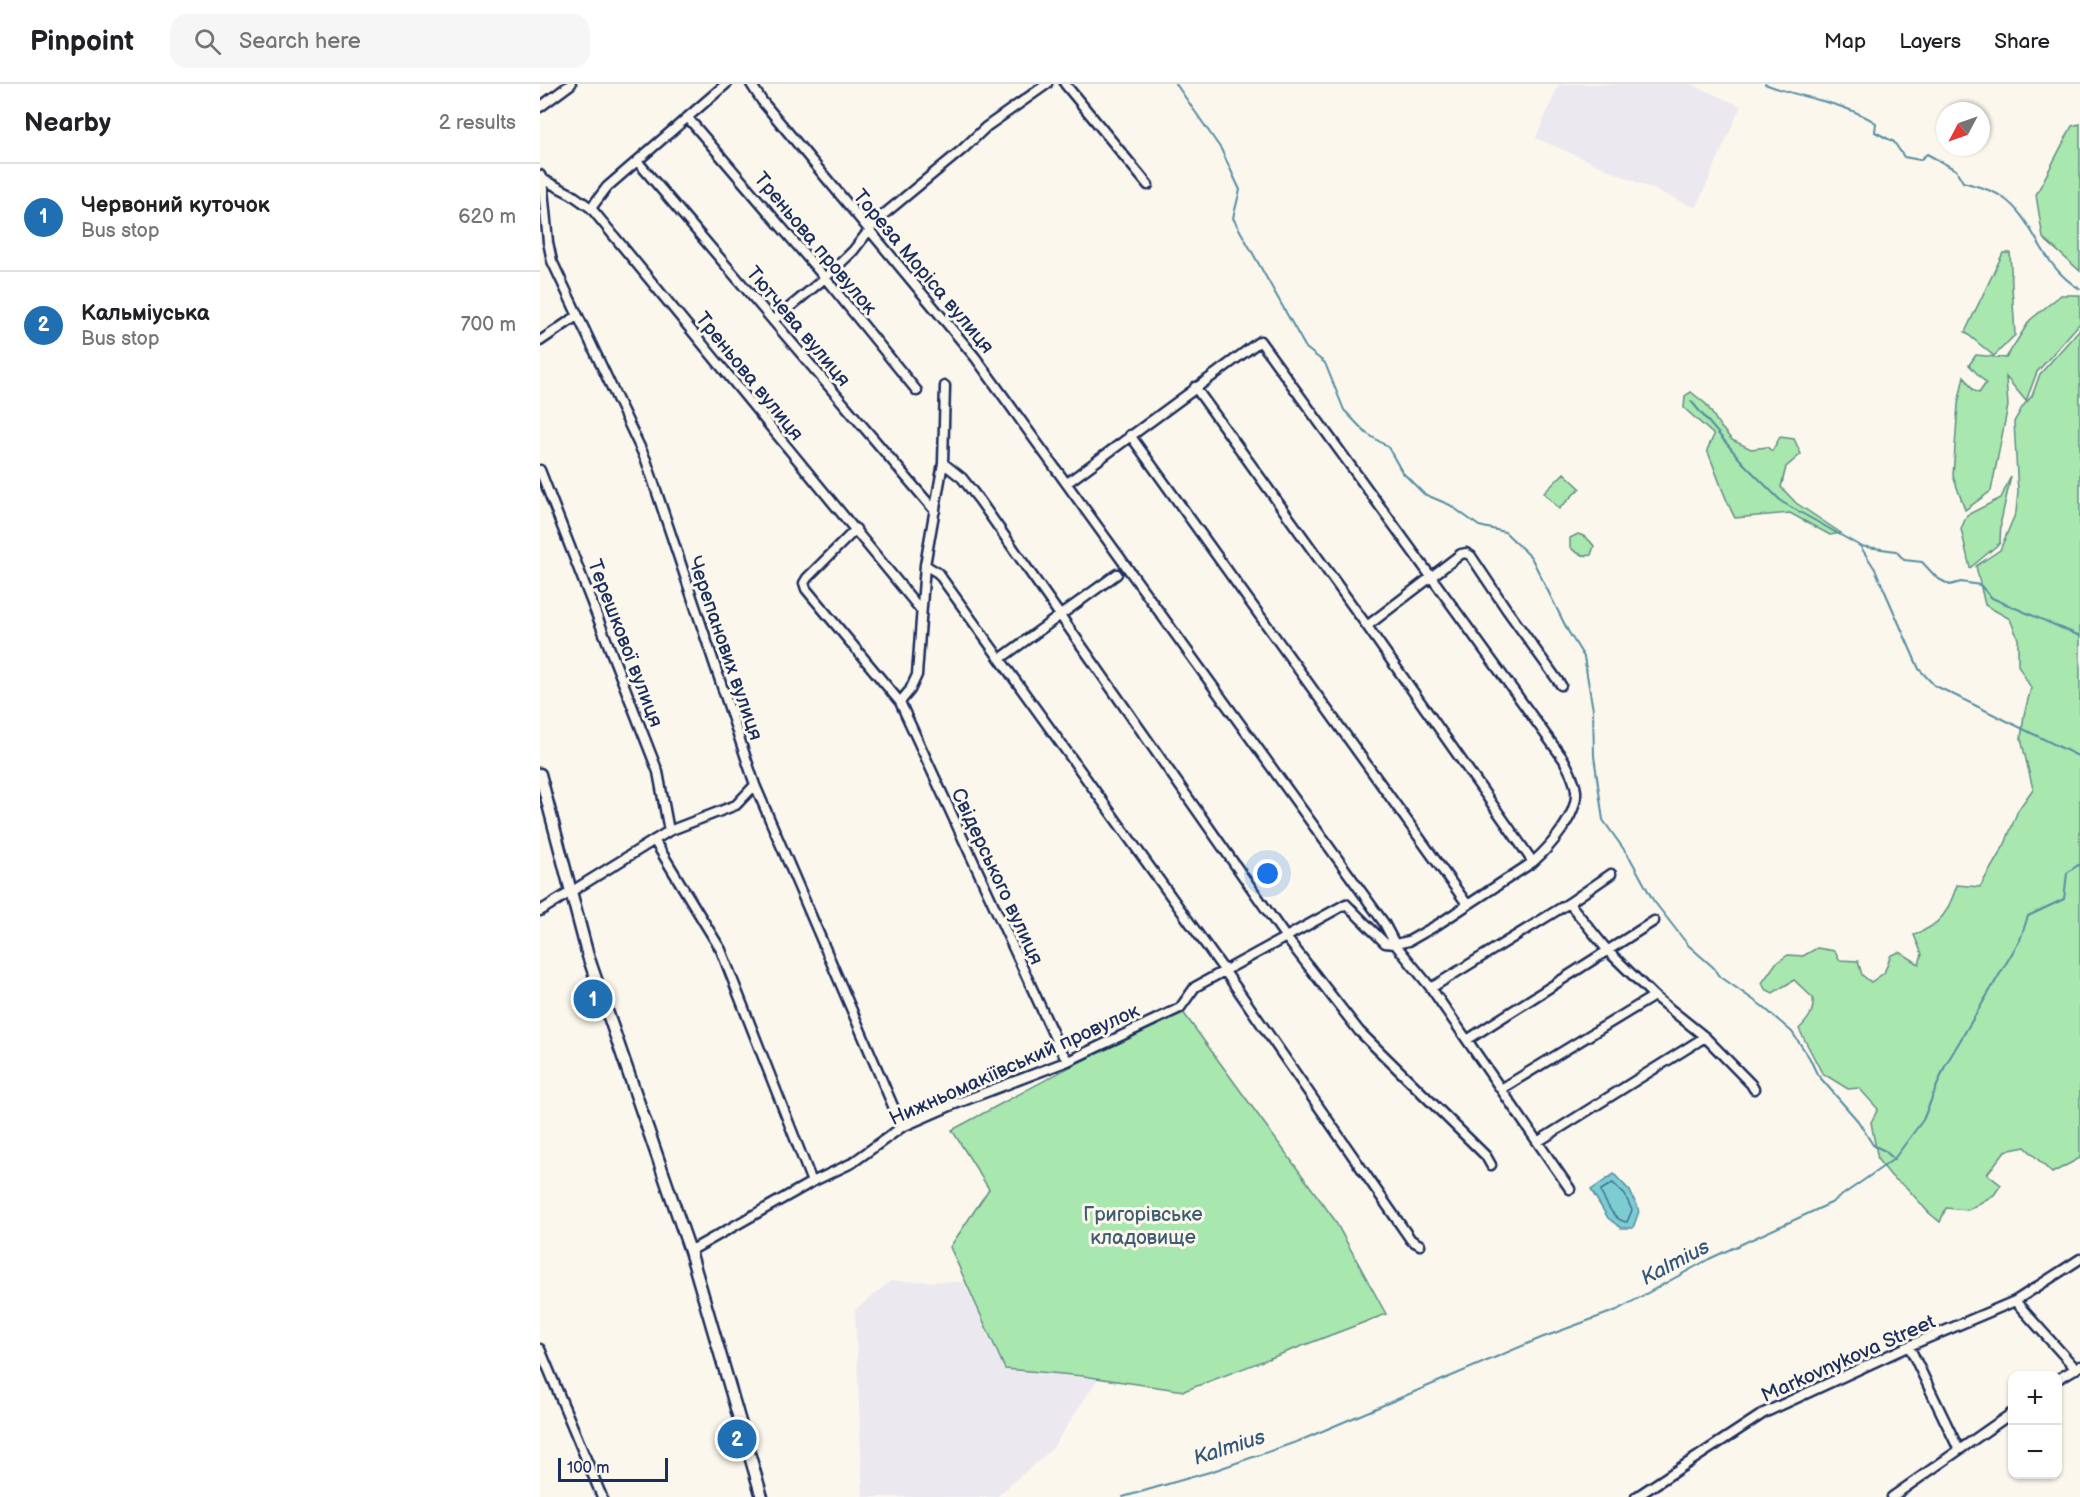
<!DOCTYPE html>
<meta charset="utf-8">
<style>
:root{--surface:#fff;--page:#f6f6f6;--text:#202124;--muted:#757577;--line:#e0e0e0;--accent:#1f6fb2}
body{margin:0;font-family:"Balsamiq Sans",sans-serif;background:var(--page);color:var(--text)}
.controls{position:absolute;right:18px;bottom:18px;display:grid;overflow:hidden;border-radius:12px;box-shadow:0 2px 4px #0004}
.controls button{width:54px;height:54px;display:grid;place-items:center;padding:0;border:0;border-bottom:2px solid var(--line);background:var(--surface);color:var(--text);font:30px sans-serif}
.compass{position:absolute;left:1396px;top:18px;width:54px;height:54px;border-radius:50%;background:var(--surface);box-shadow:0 2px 4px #0004;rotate:229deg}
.scale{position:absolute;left:18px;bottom:15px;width:110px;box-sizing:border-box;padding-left:6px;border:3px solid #1b2f5e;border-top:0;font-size:16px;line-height:21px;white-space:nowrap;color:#1b2f5e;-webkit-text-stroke:4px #fbf7ec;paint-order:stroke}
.you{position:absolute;left:728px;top:790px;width:21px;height:21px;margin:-15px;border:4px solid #fff;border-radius:50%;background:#1a73e8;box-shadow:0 0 0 9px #1a73e833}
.badge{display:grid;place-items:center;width:39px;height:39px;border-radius:50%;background:var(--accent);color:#fff;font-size:20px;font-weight:700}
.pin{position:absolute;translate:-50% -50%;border:3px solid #fff;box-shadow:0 2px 6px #0006}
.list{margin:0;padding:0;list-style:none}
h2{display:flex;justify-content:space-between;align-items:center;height:78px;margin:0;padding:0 24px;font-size:26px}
h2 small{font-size:20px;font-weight:400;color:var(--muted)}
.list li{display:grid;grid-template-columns:39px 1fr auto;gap:18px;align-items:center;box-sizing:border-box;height:108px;padding:0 24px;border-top:2px solid var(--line)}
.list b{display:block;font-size:22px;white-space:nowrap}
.list p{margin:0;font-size:20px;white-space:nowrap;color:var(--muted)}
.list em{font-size:20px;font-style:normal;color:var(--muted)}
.icon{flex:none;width:33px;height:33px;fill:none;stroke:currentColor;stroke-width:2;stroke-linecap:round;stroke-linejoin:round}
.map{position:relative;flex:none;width:1540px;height:1413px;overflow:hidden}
header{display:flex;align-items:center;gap:36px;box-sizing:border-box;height:84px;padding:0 30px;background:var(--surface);border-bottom:2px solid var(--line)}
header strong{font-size:28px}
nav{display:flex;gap:33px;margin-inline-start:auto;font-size:21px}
.search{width:420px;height:54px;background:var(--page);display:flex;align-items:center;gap:15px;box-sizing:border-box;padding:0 21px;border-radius:18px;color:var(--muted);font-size:22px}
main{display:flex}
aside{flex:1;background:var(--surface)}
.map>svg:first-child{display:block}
</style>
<header>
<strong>Pinpoint</strong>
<div class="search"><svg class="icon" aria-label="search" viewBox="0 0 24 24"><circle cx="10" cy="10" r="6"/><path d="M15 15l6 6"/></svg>Search here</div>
<nav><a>Map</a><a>Layers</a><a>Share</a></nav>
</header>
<main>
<aside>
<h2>Nearby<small>2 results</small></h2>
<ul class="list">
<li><span class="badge">1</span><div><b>Червоний куточок</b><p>Bus stop</p></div><em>620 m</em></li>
<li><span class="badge">2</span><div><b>Кальміуська</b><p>Bus stop</p></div><em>700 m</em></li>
</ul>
</aside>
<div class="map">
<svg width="1540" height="1413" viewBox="0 0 1540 1413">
<rect width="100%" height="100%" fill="#fbf7ec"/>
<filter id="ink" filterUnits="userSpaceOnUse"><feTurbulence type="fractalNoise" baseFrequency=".0167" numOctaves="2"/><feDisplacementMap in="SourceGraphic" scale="12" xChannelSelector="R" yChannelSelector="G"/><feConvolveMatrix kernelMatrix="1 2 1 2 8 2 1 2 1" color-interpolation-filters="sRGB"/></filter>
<g filter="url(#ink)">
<path fill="#ebe8f0" d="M1019 0H1150L1201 22 1156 124 996 54Z
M351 1197 424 1198 464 1286 558 1295 511 1366 456 1413H323L315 1226Z"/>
<path fill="#a8e7ae" stroke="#628b86" stroke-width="1.5" d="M1540 40V187L1503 154 1496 111 1532 42Z
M1463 169H1470L1475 251 1454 272 1425 248Z
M1521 211H1540V239L1497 288 1486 317 1466 293 1468 322 1451 407 1425 426 1413 392 1418 320 1424 292 1433 306 1439 309 1446 299 1429 281 1436 271 1466 274 1490 236Z
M1540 245V1074L1512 1089 1485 1063 1465 1067 1447 1090 1461 1101 1454 1111 1428 1126 1406 1124 1400 1138 1388 1128 1367 1104 1352 1093 1338 1076 1331 1038 1338 1025 1319 1004 1308 1005 1282 989 1259 945C1269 935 1274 928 1273 914L1254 896 1233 909 1225 905 1222 899 1236 879 1248 871 1263 872 1277 864 1295 867 1299 876 1318 877 1322 891 1331 898 1344 889 1351 871 1360 868 1379 880 1382 870 1374 851C1402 840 1408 828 1417 801L1440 803 1465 760 1478 726 1493 705 1481 655 1484 631 1491 604 1478 581V555L1470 535 1445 521 1436 482 1460 466 1476 428 1478 408 1474 338 1483 322 1492 312 1500 290Z
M1151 308 1166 320 1180 342 1192 356 1211 365 1227 363 1232 367 1240 353 1254 355 1261 370 1246 383 1241 403 1256 419 1301 449 1290 451 1250 429 1195 434C1183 412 1177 389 1167 366L1174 351 1144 324 1145 312Z
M1024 389 1040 404 1019 425 1004 409Z
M1471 392 1461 437 1460 459 1430 484 1421 445 1427 431 1461 414Z
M1038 450C1045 452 1050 456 1054 462L1051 471C1044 473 1035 469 1030 463V454Z
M640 924 794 1135 846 1230 644 1307 543 1292 465 1285 410 1163 449 1105 412 1046Z"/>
<path fill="#7bccd2" stroke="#558da4" stroke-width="1.5" d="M1074 1090 1090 1107 1099 1127 1093 1144H1081L1068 1134 1051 1106Z"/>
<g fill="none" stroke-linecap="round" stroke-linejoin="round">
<path stroke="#416e8c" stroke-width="1.5" d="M1073 1099 1085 1111 1092 1126 1087 1138C1074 1137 1067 1120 1061 1109V1106Z"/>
<path stroke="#558da4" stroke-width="2" d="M636 0 681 65 700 106 693 134 766 264 785 279 804 326 826 349 848 363 862 388 884 410 910 421 939 442 965 448 991 473 1028 547 1044 573 1053 626 1054 672 1063 736 1090 774 1113 816 1148 861 1173 883 1178 891 1222 922 1252 948 1269 973 1277 990 1318 1037 1333 1061 1345 1067 1354 1075
M1225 0C1262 15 1302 17 1336 39L1335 48 1354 58 1364 73 1380 76 1387 70 1416 86 1423 98C1435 102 1452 105 1462 113 1496 136 1499 181 1540 205
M1151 317 1203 379 1242 418 1320 462 1335 485 1379 585 1394 601 1540 673
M1320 462 1356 467 1364 476 1382 478 1397 494 1410 501 1421 498 1440 501 1452 514 1540 552
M583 1413 673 1387 759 1357 1001 1254 1077 1226 1169 1175 1291 1119 1354 1075 1383 1036 1405 982 1480 856 1488 832 1524 815 1527 789 1538 781 1540 782"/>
<defs>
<path id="minor" d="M211 0 222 17 435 273 844 839 855 860 891 904 1030 1105
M525 0 608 101
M0 23 31 0
M148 34 285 194 377 307
M98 78 395 427
M0 91 2 95 8 158 12 177 106 376 215 701 362 1043
M2 95 31 110 51 124 380 525
M51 124 67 103 186 0
M233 237 285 194 313 167 337 136 423 65 446 43 507 0
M0 257 37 232
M655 303 827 542 993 778
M590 351 927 820
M403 379 422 394 440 417 745 852 819 947 946 1072 951 1081
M0 386 118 688 129 747
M316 445 267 494 264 499 266 505 360 618 520 965 528 977
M385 481 398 489 684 886 871 1156 880 1161
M827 542 921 470 926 469 931 472 967 526 1021 601
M460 575 577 490
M360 618 370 606 377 591 385 481 403 379 405 302
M114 756 181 866 272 1098
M1029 819 1068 867 1114 912 1165 953 1211 1000 1214 1005
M0 827 129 747 196 721 215 701
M891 904 1029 819 1071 790
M927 956 1114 837
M961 1005 1114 912
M999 1057 1165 953
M150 1167 272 1098 312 1079 362 1043 410 1022 528 977 640 924 655 903 806 820 845 859 855 860 869 857 897 841 993 778C1010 763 1038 731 1036 707 1035 696 1029 686 1024 676L720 257 527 399
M1475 1217 1536 1285
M1369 1262 1419 1366
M0 1265 62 1413
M1518 1295 1540 1282
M1096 1413 1224 1329 1369 1262 1475 1217 1540 1175
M1352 1413 1472 1329"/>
<path id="tertiary" d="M0 690 48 872 150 1167 222 1413"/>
</defs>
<use href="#minor" stroke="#1b2f5e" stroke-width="13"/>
<use href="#tertiary" stroke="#1b2f5e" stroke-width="15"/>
<use href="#minor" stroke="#fbf7ec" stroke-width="8"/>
<use href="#tertiary" stroke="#fbf7ec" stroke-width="10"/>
</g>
</g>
<g text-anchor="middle" stroke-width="6" stroke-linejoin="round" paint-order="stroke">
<g font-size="20" fill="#1b2f5e" stroke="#fbf7ec">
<text transform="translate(276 159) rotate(50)" y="7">Треньова провулок</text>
<text transform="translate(384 187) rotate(50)" y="7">Тореза Моріса вулиця</text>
<text transform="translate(259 242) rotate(50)" y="7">Тютчева вулиця</text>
<text transform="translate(210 292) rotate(51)" y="7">Треньова вулиця</text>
<text transform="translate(86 559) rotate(69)" y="7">Терешкової вулиця</text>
<text transform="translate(186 564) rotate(71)" y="7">Черепанових вулиця</text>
<text transform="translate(458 792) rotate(65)" y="7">Свiдерського вулиця</text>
<text transform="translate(474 980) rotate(-24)" y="7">Нижньомакіївський провулок</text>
<text transform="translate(1308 1274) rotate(-24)" y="7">Markovnykova Street</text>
</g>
<g font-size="20" fill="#3e5d72" stroke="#fbf7ec">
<text x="603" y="1137">Григорівське<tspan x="603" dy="23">кладовище</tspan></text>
</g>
<g font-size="21" font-style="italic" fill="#33567b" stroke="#fbf7ec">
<text transform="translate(1135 1178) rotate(-28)" y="7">Kalmius</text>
<text transform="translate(689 1363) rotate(-18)" y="7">Kalmius</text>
</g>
</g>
</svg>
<div class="controls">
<button>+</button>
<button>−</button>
</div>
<svg class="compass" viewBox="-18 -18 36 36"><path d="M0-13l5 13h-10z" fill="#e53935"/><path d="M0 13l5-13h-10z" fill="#757577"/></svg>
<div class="scale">100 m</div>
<div class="you"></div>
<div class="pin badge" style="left:53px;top:915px">1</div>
<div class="pin badge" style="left:197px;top:1355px">2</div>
</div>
</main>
